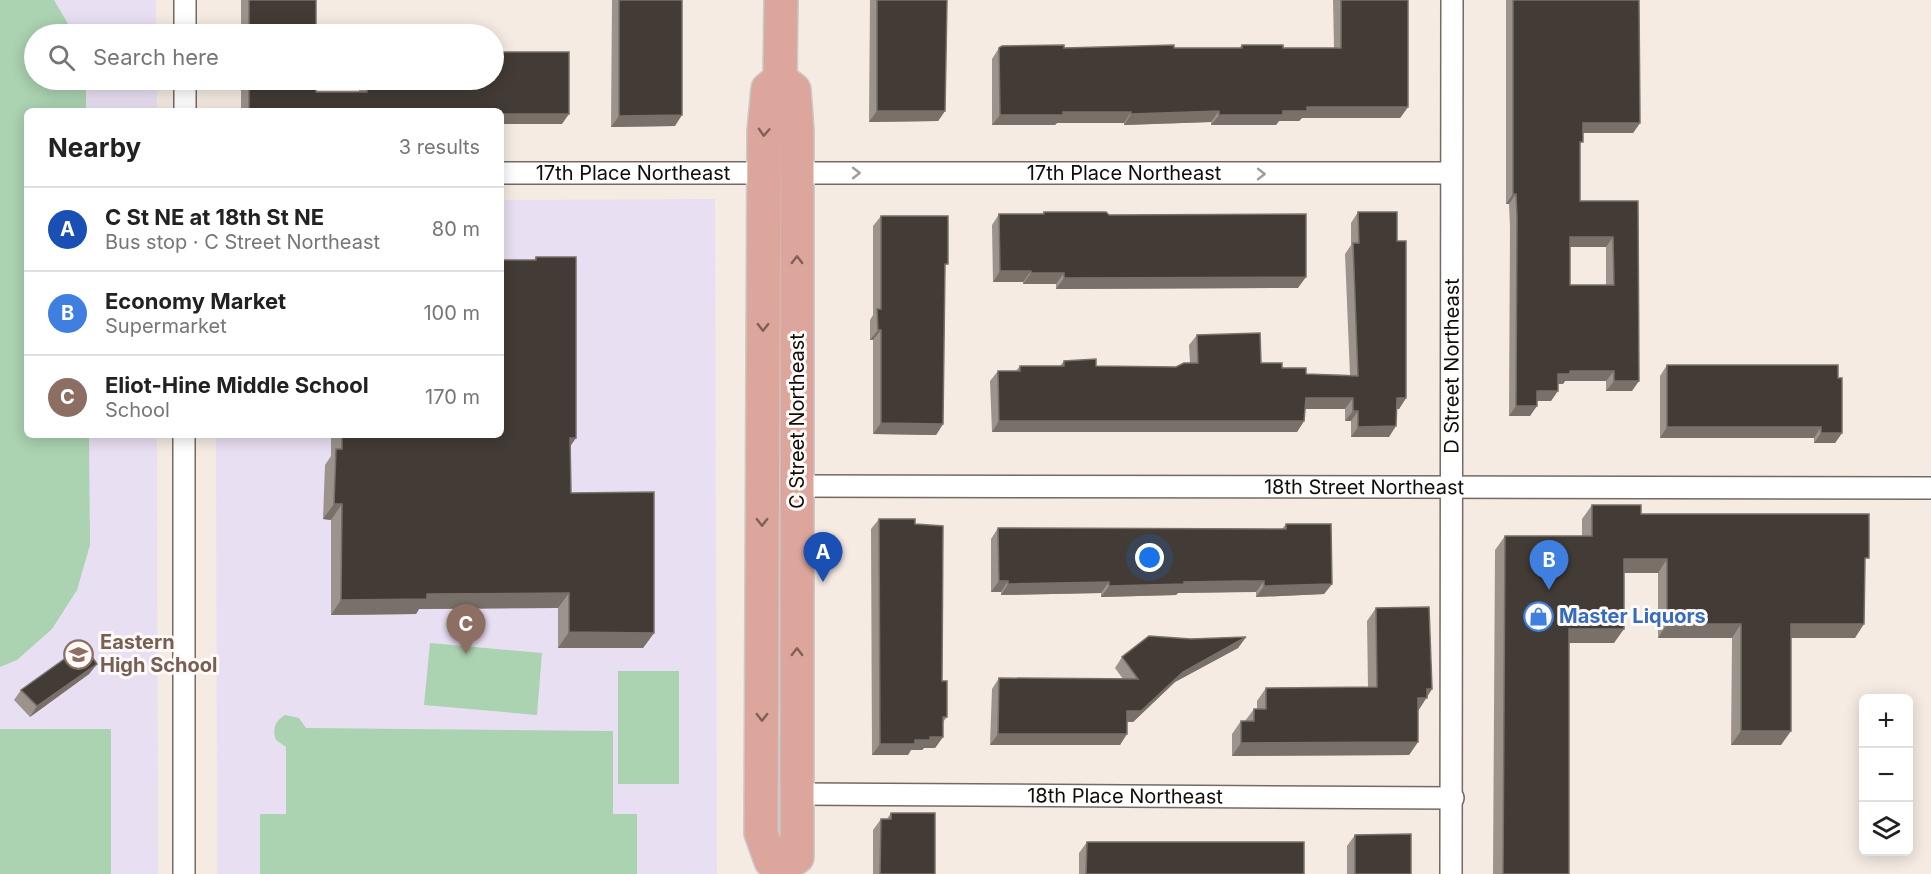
<!DOCTYPE html>
<meta charset="utf-8">
<style>
:root{--surface:#fff;--page:#f6f6f6;--text:#222;--muted:#767676;--line:#e0e0e0;--accent:#1a73e8}
body{margin:0;font-family:Inter,sans-serif;background:var(--page);color:var(--text)}
.controls{position:absolute;right:18px;bottom:18px;display:grid;overflow:hidden;border-radius:9px;box-shadow:0 3px 15px #0003}
.controls button{width:54px;height:54px;display:grid;place-items:center;padding:0;border:0;border-bottom:2px solid var(--line);background:var(--surface);color:var(--text);font:30px sans-serif}
.you{position:absolute;left:1150px;top:558px;width:21px;height:21px;margin:-15px;border:4px solid #fff;border-radius:50%;background:#1a73e8;box-shadow:0 0 0 9px #1a73e833}
.badge{display:grid;place-items:center;width:39px;height:39px;border-radius:50%;background:var(--accent);color:#fff;font-size:20px;font-weight:700}
.pin{position:absolute;translate:-50% -50px;filter:drop-shadow(0 2px 3px #0008)}
.pin::after{content:'';position:absolute;top:32px;width:21px;height:18px;background:inherit;clip-path:polygon(0 0,100% 0,50% 100%)}
.list{margin:0;padding:0;list-style:none}
h2{display:flex;justify-content:space-between;align-items:center;height:78px;margin:0;padding:0 24px;font-size:26px}
h2 small{font-size:20px;font-weight:400;color:var(--muted)}
.list li{display:grid;grid-template-columns:39px 1fr auto;gap:18px;align-items:center;box-sizing:border-box;height:84px;padding:0 24px;border-top:2px solid var(--line)}
.list b{display:block;font-size:22px;white-space:nowrap}
.list p{margin:0;font-size:20px;white-space:nowrap;color:var(--muted)}
.list em{font-size:20px;font-style:normal;color:var(--muted)}
.icon{flex:none;width:33px;height:33px;fill:none;stroke:currentColor;stroke-width:2;stroke-linecap:round;stroke-linejoin:round}
.map{position:relative;flex:none;width:1931px;height:874px;overflow:hidden}
.search{position:absolute;background:var(--surface);box-shadow:0 3px 15px #0003;left:24px;top:24px;width:480px;height:66px;display:flex;align-items:center;gap:15px;box-sizing:border-box;padding:0 21px;border-radius:33px;color:var(--muted);font-size:22px}
.panel{position:absolute;background:var(--surface);box-shadow:0 3px 15px #0003;left:24px;top:108px;width:480px;height:330px;border-radius:9px}
.map>svg:first-child{display:block}
</style>
<div class="map">
<svg width="1931" height="874" viewBox="0 0 1931 874">
<rect width="100%" height="100%" fill="#f5ebe3"/>
<path fill="#e9dff3" d="M0 0H156V34H34V80H157V111H27V435H157L158 874H0Z
M715 199 717 874H217L216 435H501V200Z"/>
<path fill="#abd2b1" d="M0 0H54L74 34H34V80H86V111H27V435H89L90 545 77 590 52 629 17 660 0 667Z
M430 643 542 653 537 715 424 705Z
M618 671H679V784H618Z
M285 715 299 718 306 728 613 731V814H637V874H260V814H286V747L276 740C272 729 275 721 285 715Z
M0 729H111V874H0Z"/>
<g fill="none" stroke-linecap="round" stroke-linejoin="round">
<defs>
<g id="minor">
<path d="M185 34V0"/>
<path d="M185 111V80"/>
<path id="s1" d="M501 173H764"/>
<path id="s2" d="M797 173H1450"/>
<path d="M184 435V874"/>
<path id="s3" d="M797 486 1931 488"/>
<path id="s4" d="M797 794 1453 798"/>
<path id="s5" d="M1451 874 1452 0"/>
</g>
<path id="primary" d="M780 79 768 89 764 131 761 833 771 861 780 869V874
M780 79 794 90 797 131V857L780 869
M780 79 781 0"/>
</defs>
<use href="#minor" stroke="#726a63" stroke-width="24"/>
<use href="#primary" stroke="#cacac9" stroke-width="36"/>
<use href="#minor" stroke="#fff" stroke-width="21"/>
<use href="#primary" stroke="#dda69c" stroke-width="33"/>
</g>
<path fill="#9c938c" fill-rule="evenodd" d="M241 0H316V34H241Z
M612 0H682L675 126 611 127Z
M870 0H947L945 111 938 121 869 122Z
M1333 0H1408V107L1400 118H1302L1299 121H1279L1276 125H1211V122L1124 125V123H1057L1055 125H992V59L999 48H1239L1242 45 1283 48H1334Z
M1506 0H1639L1640 123 1633 133H1583L1580 147V201H1638L1632 391H1606V381H1565L1563 384H1558L1551 401H1537L1530 416H1509L1510 227 1509 204H1506ZM1570 247H1606V285H1570Z
M241 80H316V92H359V80H494L562 124H501V111H241Z
M1044 212 1109 215 1298 288 1056 289V284H1023V282H993L992 225 999 214H1042Z
M1358 212 1397 241 1406 398 1399 409H1397L1389 437H1351V421H1345V409H1305L1304 421 1297 432H992L990 381 998 371H1016L1020 366H1060L1064 361 1096 366 1176 367 1190 363 1189 345 1197 335 1261 363 1306 374 1350 375 1345 254 1351 245V223Z
M881 216 945 268 943 424 936 435 873 434V340H870V320L873 315V226Z
M536 257 570 447 571 493 654 633 643 648H558V608L419 609 416 614 331 615V520L323 519 325 465 331 456V435H501V260H534Z
M1667 365 1838 378 1842 433 1835 443H1814V438H1660V376Z
M1592 505 1641 514 1865 564 1855 638H1791L1781 745H1731L1732 638H1658V573H1624L1614 643H1569V874H1493L1495 550 1505 536H1582V519Z
M879 519 915 524 942 681 947 717 943 722V737L935 748H924L922 750H911L908 755H872L871 529Z
M1286 524 1332 584 1324 594 1256 597V592H1233L1178 593 1176 595 1101 597V593L1001 595V592H991V539L998 528 1282 529Z
M1376 608 1432 689 1418 711V742L1409 755 1232 756V734L1241 721H1245L1254 709H1257V701L1266 688 1368 687 1367 621Z
M1246 637 1238 648 1175 682 1133 722H1127L1120 745H990L992 689 999 678 1123 679 1115 668 1122 657 1191 639Z
M97 664 89 674 30 717 14 700 21 690Z
M891 813 935 874H873V830L881 819H887Z
M1355 835 1411 874H1347V846Z
M1087 842 1304 874H1079V853Z"/>
<path fill="#787069" d="M1307 107H1408L1400 118H1302L1299 121H1279L1276 125H1211L1219 115 1283 111Z
M877 111H945L938 121 869 122Z
M1219 111 1211 122 1124 125 1131 114Z
M1063 112H1131L1124 123H1057L1055 125H992L1000 115Z
M501 114H569L562 124H501Z
M682 115 675 126 611 127 619 116Z
M1583 123H1640L1633 133H1576Z
M1513 194H1516L1509 204H1506Z
M1570 237H1613L1606 247H1562Z
M1000 271H1031L1023 282H993Z
M1031 273H1064L1056 284H1023Z
M1306 277 1298 288 1056 289 1064 278Z
M878 330H881L873 340H870Z
M1570 371H1614L1606 381H1565L1563 384H1551L1558 374Z
M1614 381H1639L1632 391H1606Z
M1537 391H1558L1551 401H1530Z
M1306 398H1353L1345 409H1299Z
M1397 398H1406L1399 409H1390Z
M1516 406H1537L1530 416H1509Z
M1353 411H1358L1351 421H1345Z
M999 421H1304L1297 432H992Z
M881 423 943 424 936 435 873 434Z
M1396 426 1389 437H1351L1358 427Z
M1667 427H1821L1814 438H1660Z
M1821 433H1842L1835 443H1814Z
M570 438H576L565 454Z
M334 504H342L331 520 323 519Z
M1624 559H1667L1658 573H1614Z
M999 581H1008L1001 592H991Z
M1264 581 1256 592 1178 593 1176 595 1101 597 1109 586 1184 582Z
M1109 582 1101 593 1001 595 1008 584Z
M1332 584 1324 594 1256 597 1264 586Z
M569 593 558 608 419 609 416 614 331 615 341 600 427 594Z
M1667 624H1741L1732 638H1658Z
M1791 624H1864L1855 638H1782Z
M1569 629H1624L1614 643H1559Z
M569 632 654 633 643 648H558Z
M1246 637 1238 648 1175 682 1133 722H1120L1127 711 1183 672Z
M97 664 89 674 30 717 37 706Z
M1427 689H1432L1418 711V698Z
M1741 731H1791L1781 745H1731Z
M998 734H1127L1120 745H990Z
M930 737H943L935 748H924L922 750H911L908 755H872L880 744Z
M1418 742 1409 755 1232 756 1241 743Z"/>
<path fill="#433b35" stroke="#787069" stroke-width="1.5" fill-rule="evenodd" d="M249 0H316V34H249Z
M619 0H682V115L619 116Z
M877 0H947L945 111H877Z
M1341 0H1408V107H1307V111H1283V115H1219V111L1131 114V112H1063V115H1000L999 48 1002 46 1064 45V48L1174 45V48H1242V45H1283V48H1341Z
M1513 0H1639L1640 123H1583V142H1580V201H1638L1639 381H1614V371H1570V374H1558V391H1537V406H1516L1517 217 1516 194H1513ZM1570 237H1613L1614 285H1570Z
M494 52H569V114H501V111H249V80H316V92H367V80H494Z
M1044 212H1106L1109 215 1306 214V277L1064 278V273H1031V271H1000L999 214H1044Z
M1358 212H1397V241H1406V398H1397L1396 426 1358 427V411H1353V398H1306L1304 421H999L998 371H1020V366H1064V361L1096 359V366L1176 367 1184 363H1198L1197 335 1260 333 1261 363H1282V368H1306V374L1358 376 1353 243H1359Z
M881 216H948V264H945L943 424 881 423V330H878L877 309H881Z
M536 257H576V438H570L571 493 654 492V633L569 632V593L427 594V599L341 600 342 504H334L336 449H342V435H501V351H503V299H501V260H536Z
M1667 365H1838V378H1842V433H1821V427H1667Z
M1592 505H1641V514H1869V558H1865L1864 624H1791V731H1741V624H1667V559H1624V629H1569V874H1503L1505 536H1592Z
M879 519H915V524L943 526 942 681H947V717H943V737H930V740H915V744H880Z
M1286 524H1331L1332 584 1264 586V581H1240L1184 582V584L1109 586V582L1008 584V581H999L998 528 1286 529Z
M1429 607 1432 689H1427V698H1418V742L1241 743V721H1254V709H1266V688L1377 687 1376 608Z
M1149 636 1191 639 1246 637 1183 672 1141 711H1127V734H998L999 678 1138 679 1122 657Z
M84 645 97 664 37 706 21 690Z
M891 813H935V874H880L881 819H891Z
M1411 834V874H1355V835Z
M1087 842H1304V874H1086Z"/>
<defs><path id="oneway-chevron" d="M-2-3.5L2.5 0L-2 3.5" fill="none" stroke-width="1.6" stroke-linecap="round" stroke-linejoin="round" transform="scale(1.5)"/></defs>
<g stroke="#80615a">
<use href="#oneway-chevron" transform="translate(764 132) rotate(93)"/>
<use href="#oneway-chevron" transform="translate(797 260) rotate(-90)"/>
<use href="#oneway-chevron" transform="translate(763 327) rotate(90)"/>
<use href="#oneway-chevron" transform="translate(762 522) rotate(90)"/>
<use href="#oneway-chevron" transform="translate(797 652) rotate(-90)"/>
<use href="#oneway-chevron" transform="translate(762 717) rotate(90)"/>
</g>
<g stroke="#9f9e9d">
<use href="#oneway-chevron" transform="translate(856 173)"/>
<use href="#oneway-chevron" transform="translate(1261 174)"/>
</g>
<defs>
<symbol id="shop-ring" viewBox="-11 -11 22 22"><circle r="9.5" fill="#fefaf7" stroke="#3f7fe0" stroke-width="1.5"/><path d="M-5-2.5h2.3a2.7 3.5 0 0 1 5.4 0H5L5.5 6h-11ZM-1.5-2.5h3a1.5 2.3 0 0 0-3 0Z" fill="#3f7fe0"/></symbol>
<symbol id="school-ring" viewBox="-11 -11 22 22"><circle r="9.5" fill="#fefaf7" stroke="#8d6e63" stroke-width="1.5"/><path d="M0-5L7-2L0 1L-7-2ZM-4 1L0 2.5L4 1V4Q0 6-4 4Z" fill="#8d6e63"/></symbol>
</defs>
<g fill-rule="evenodd">
<use href="#shop-ring" x="1522" y="600" width="33" height="33"/>
<use href="#school-ring" x="62" y="638" width="33" height="33"/>
</g>
<g text-anchor="middle" stroke-width="6" stroke-linejoin="round" paint-order="stroke">
<g font-size="20" fill="#0f0c09" stroke="#fefaf7">
<text dy="7" stroke="none"><textPath href="#s1" startOffset="132">17th Place Northeast</textPath></text>
<text dy="7" stroke="none"><textPath href="#s2" startOffset="327">17th Place Northeast</textPath></text>
<text dy="7" stroke="none"><textPath href="#s5" startOffset="508">D Street Northeast</textPath></text>
<text transform="translate(797 421) rotate(-90)" y="7">C Street Northeast</text>
<text dy="7" stroke="none"><textPath href="#s3" startOffset="567">18th Street Northeast</textPath></text>
<text dy="7" stroke="none"><textPath href="#s4" startOffset="328">18th Place Northeast</textPath></text>
</g>
<g font-size="20" font-weight="bold" fill="#366cbe" stroke="#fefaf7" text-anchor="start">
<text x="1559" y="623">Master Liquors</text>
</g>
<g font-size="20" font-weight="bold" fill="#785e54" stroke="#fefaf7" text-anchor="start">
<text x="100" y="649">Eastern<tspan x="100" dy="23">High School</tspan></text>
</g>
</g>
</svg>
<div class="controls">
<button>+</button>
<button>−</button>
<button><svg class="icon" aria-label="layers" viewBox="0 0 24 24"><path d="M12 4l9 5-9 5-9-5zM3 14l9 5 9-5"/></svg></button>
</div>
<div class="you"></div>
<div class="pin badge" style="left:823px;top:582px;background:#1a4fb4">A</div>
<div class="pin badge" style="left:1549px;top:590px;background:#3f7fe0">B</div>
<div class="pin badge" style="left:466px;top:654px;background:#8d6e63">C</div>
<div class="search"><svg class="icon" aria-label="search" viewBox="0 0 24 24"><circle cx="10" cy="10" r="6"/><path d="M15 15l6 6"/></svg>Search here</div>
<section class="panel">
<h2>Nearby<small>3 results</small></h2>
<ul class="list">
<li><span class="badge" style="background:#1a4fb4">A</span><div><b>C St NE at 18th St NE</b><p>Bus stop · C Street Northeast</p></div><em>80 m</em></li>
<li><span class="badge" style="background:#3f7fe0">B</span><div><b>Economy Market</b><p>Supermarket</p></div><em>100 m</em></li>
<li><span class="badge" style="background:#8d6e63">C</span><div><b>Eliot-Hine Middle School</b><p>School</p></div><em>170 m</em></li>
</ul>
</section>
</div>
